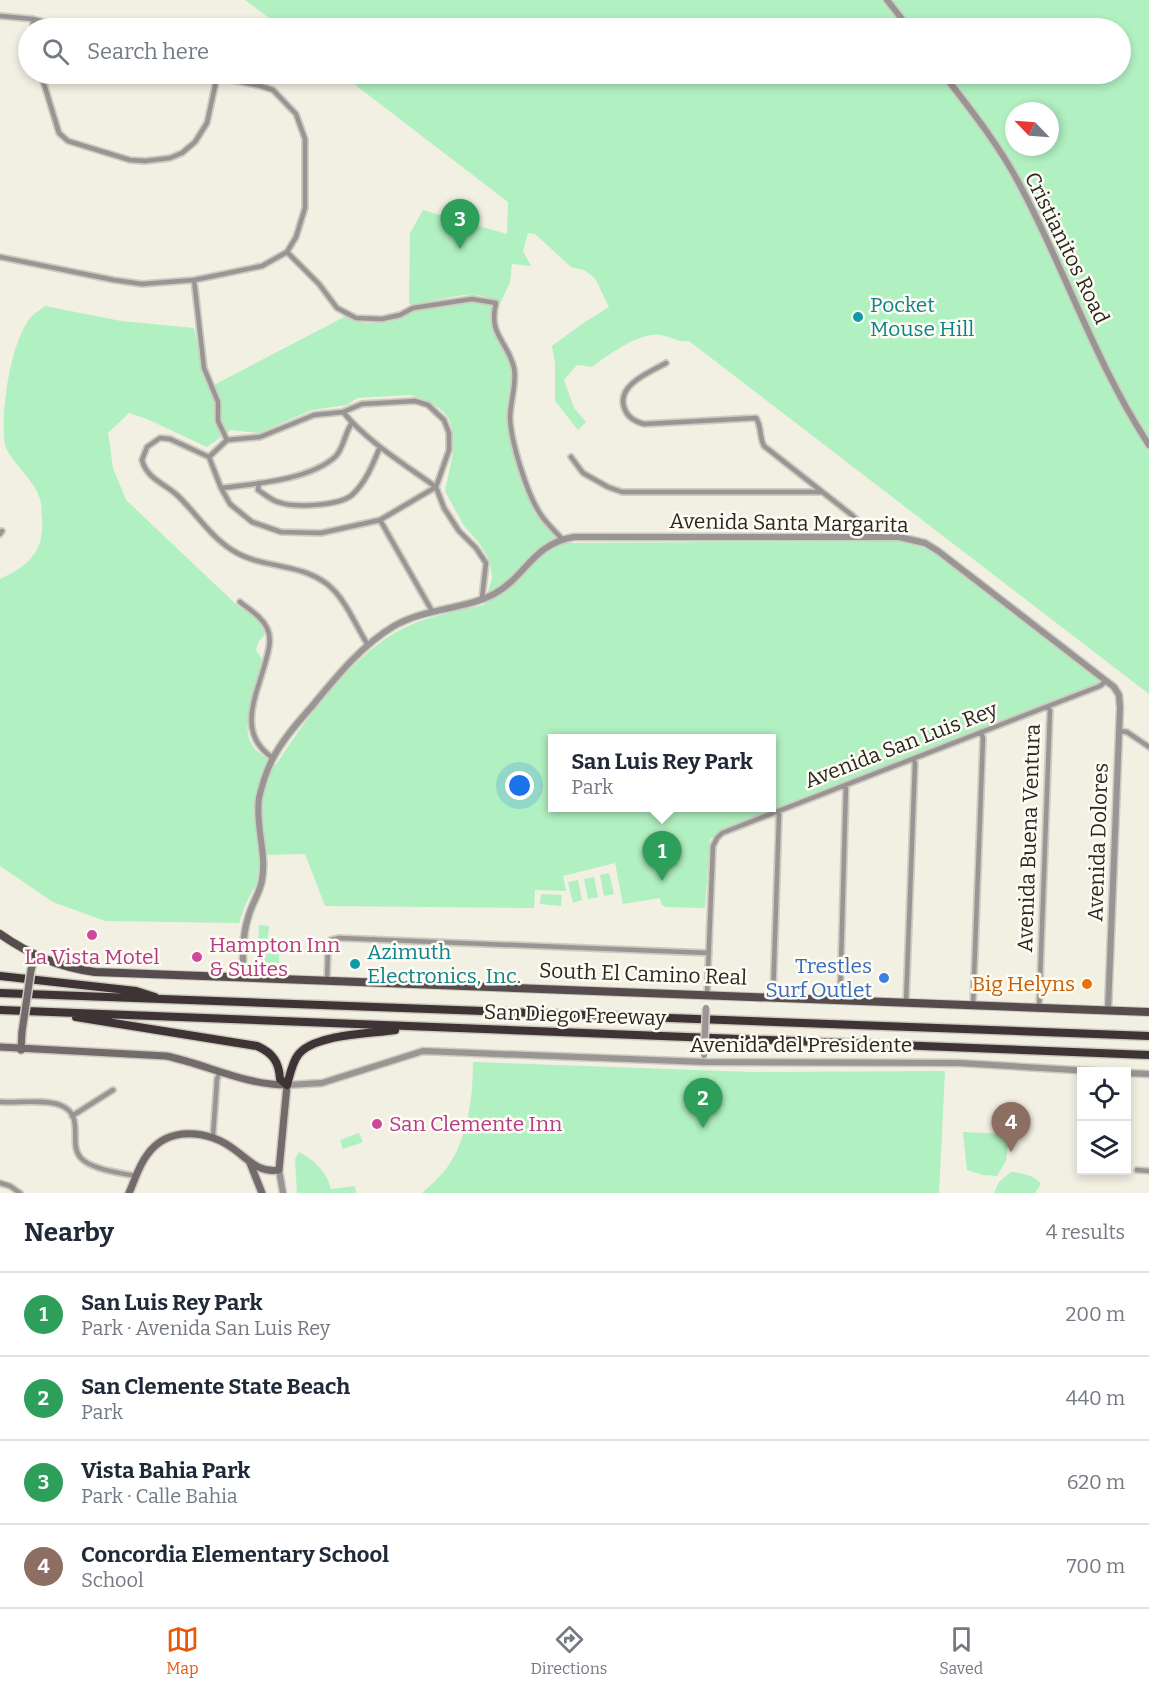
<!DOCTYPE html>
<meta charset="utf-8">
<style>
:root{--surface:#fff;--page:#f6f6f7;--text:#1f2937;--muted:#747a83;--line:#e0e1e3;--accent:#ea580c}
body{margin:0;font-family:Bitter,serif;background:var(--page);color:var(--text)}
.controls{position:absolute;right:18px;bottom:18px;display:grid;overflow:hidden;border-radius:0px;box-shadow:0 3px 9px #0003}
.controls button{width:54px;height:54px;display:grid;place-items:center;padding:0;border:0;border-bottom:2px solid var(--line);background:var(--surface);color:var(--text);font:30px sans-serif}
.compass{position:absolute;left:1005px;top:102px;width:54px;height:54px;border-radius:50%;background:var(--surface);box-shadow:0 3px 9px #0003;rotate:295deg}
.you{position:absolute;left:520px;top:786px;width:21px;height:21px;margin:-15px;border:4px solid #fff;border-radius:50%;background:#1a73e8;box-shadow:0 0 0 9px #1a73e833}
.badge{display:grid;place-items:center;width:39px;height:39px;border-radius:50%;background:var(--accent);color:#fff;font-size:20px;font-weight:700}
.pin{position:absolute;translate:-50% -50px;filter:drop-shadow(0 2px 3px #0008)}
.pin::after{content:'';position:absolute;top:32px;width:21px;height:18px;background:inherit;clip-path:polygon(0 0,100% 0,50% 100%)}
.popup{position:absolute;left:548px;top:734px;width:228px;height:78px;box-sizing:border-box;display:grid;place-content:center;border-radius:0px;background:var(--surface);filter:drop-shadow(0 2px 4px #0005);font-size:20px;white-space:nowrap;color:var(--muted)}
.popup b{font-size:22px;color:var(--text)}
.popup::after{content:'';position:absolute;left:50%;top:100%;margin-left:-12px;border:12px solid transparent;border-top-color:var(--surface)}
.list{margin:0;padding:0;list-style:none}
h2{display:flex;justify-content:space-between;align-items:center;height:78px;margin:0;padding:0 24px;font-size:26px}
h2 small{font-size:20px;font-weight:400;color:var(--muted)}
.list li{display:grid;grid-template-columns:39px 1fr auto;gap:18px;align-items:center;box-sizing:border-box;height:84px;padding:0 24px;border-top:2px solid var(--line)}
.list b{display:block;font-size:22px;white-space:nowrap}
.list p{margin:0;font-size:20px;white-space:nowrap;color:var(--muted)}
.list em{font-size:20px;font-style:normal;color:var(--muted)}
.icon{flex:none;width:33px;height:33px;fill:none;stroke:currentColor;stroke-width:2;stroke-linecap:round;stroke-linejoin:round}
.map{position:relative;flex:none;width:1149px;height:1193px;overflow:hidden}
.search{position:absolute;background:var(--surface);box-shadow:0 3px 9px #0003;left:18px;right:18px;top:18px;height:66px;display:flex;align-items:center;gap:15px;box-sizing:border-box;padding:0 21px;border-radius:33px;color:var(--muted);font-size:22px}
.sheet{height:414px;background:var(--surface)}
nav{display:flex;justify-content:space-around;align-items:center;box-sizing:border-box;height:84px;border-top:2px solid var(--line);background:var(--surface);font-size:16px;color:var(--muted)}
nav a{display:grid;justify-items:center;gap:3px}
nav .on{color:var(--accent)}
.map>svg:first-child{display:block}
</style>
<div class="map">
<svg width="1149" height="1193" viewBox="0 0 1149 1193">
<rect width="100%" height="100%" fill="#f2efe3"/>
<path fill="#b1f0c1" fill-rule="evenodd" d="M245 0H1149V694L689 341C678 342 671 337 661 335 641 331 608 355 592 367L577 365 564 380 574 408 586 422 578 430 555 401V363L552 346 582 324 609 307 595 278 584 270 571 267 535 234 528 233 523 251 531 266 512 264 510 282 500 304C494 302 488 297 482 296 459 291 433 304 409 304L410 233 423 210 507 234 508 202 341 74H1120V28H282ZM1014 111H1050V147H1014Z
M459 303H475L492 306 490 320 510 362 511 378 506 416 520 477 535 514 565 543 890 541H907L931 551 1102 683 721 831 710 839 705 908 666 907 662 905 660 898 623 904 615 863 563 876 566 891 535 890 534 908 325 906 305 854 261 855 257 883 246 903 239 923 105 921 53 902 0 866V579C29 566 45 551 42 517 41 511 42 504 40 499 35 480 11 463 5 445 0 414 10 342 31 317 35 313 41 309 45 306L121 321 194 328 206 384 214 385 346 316 363 323 389 322 412 312ZM410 395C440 405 458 414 451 450L453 453 445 491 464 526 479 543 490 561 492 578 484 605C458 610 429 616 404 628 353 653 306 718 276 765 266 758 253 751 249 739 243 717 257 681 262 659L256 650 258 643 265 634 258 619 239 607 126 500 113 468 108 433 129 413 147 419 207 447 231 430 259 433 312 410 347 405 357 398ZM552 738H771V808H552Z
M609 873 614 894 604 896 600 875Z
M594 877 598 897 588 899 584 879Z
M578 880 582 900 573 903 568 882Z
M541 894 562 895 561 906 540 904Z
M259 925 269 926 267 946 258 945Z
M259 953 279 954V963L259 962Z
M473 1062 751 1072 945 1071 939 1193H422C433 1183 446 1172 453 1158 469 1130 473 1094 473 1062Z
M963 1132 1009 1134 1006 1161 997 1176 983 1175 967 1170Z
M359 1133 363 1142 343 1149 340 1140Z
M299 1152C315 1160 327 1173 331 1189L355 1186 356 1193H297L295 1159Z
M1011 1172C1023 1173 1033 1175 1041 1184L1035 1193H994L999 1182Z"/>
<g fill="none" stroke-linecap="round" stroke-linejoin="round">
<defs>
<path id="minor" d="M0 16 33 19 67 28
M33 19V28
M41 74 59 133 68 141 130 160 145 161 170 158 182 153 195 142 207 123 217 77
M287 252 319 284 337 308 356 318 382 319 400 315 413 308 472 299 496 303C488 335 507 340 514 368 517 384 510 402 510 418 511 442 527 495 541 515 547 524 555 531 562 539
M0 257 114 280 142 284 194 280 262 266 287 252 296 237 305 208V139L296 114 273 90 261 86 202 74
M194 280 204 368 218 402V421L227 440
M666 363C651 372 617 384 624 407 627 417 634 421 644 424L756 418C762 427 759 437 764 446L853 516 863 526 867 536
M343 412C368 442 404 464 436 487
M227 440 260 437 314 415 343 412 362 404 415 401 428 405 444 420 449 433V450L436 487 444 508 459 531 476 548 486 563 482 598
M227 440 209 457 221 488 230 504 252 522 281 532 321 533 380 520 436 487
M209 457 170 439 160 438 147 447 142 460C147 479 164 483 177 495 196 513 210 536 232 550 261 569 298 562 327 584 346 599 355 625 368 645
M571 457 583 473 608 487 622 492H821
M259 483 258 490C264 494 271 500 278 502 294 508 339 506 352 495 366 482 373 464 380 447
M221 488C254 484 311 480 336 456 344 447 345 432 352 423
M380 520 432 611
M0 534 2 531
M240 602C250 610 262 617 267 628 272 638 269 649 266 660 257 695 235 733 273 758
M1119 731 1127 732 1149 747
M327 981 328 947 331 940 339 938 709 953
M707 995 713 846 717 838 722 833 1100 686 1106 681
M773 997 779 815 778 811
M840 1000 846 785
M906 1002 915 763 913 759
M973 1005 983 738 981 732
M1039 1008 1050 711 1048 706
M0 1102C17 1103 45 1099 60 1105 86 1115 68 1142 80 1157 89 1169 121 1173 136 1176
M72 1116 113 1090
M213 1136 217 1079 220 1071
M1137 1170 1149 1171
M0 1183 10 1186 20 1193"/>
<path id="tertiary" d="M887 0 909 28
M943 74C972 111 1002 149 1023 191 1067 275 1097 366 1149 445
M243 977C243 957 242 937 248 918 251 905 260 893 262 880 267 852 255 826 259 798 262 785 266 772 272 760 282 740 299 721 313 705 337 676 362 645 394 626 425 608 463 610 494 594 526 577 532 544 574 537H899L925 543 938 551 1114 687 1119 695 1120 708 1108 1010
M1126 1073 1149 1074
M287 1085 322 1083 423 1051 704 1062 959 1063 1108 1072
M279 1170 283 1193"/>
<path id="secondary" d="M31 970 35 956
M0 1047 166 1056C206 1064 244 1085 287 1085L279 1170C259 1173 250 1161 235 1150 209 1130 168 1125 147 1155 138 1167 135 1180 129 1193
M21 1050 22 1032
M250 1163 262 1193"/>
<path id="primary" d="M0 934C30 955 59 967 95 972L1149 1012"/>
<path id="motorway" d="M0 976 136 991 155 997
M0 993 1149 1036
M0 1010 1149 1055
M76 1017 257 1046C273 1053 279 1062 280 1079L287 1085C290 1075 292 1063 298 1055 313 1034 370 1034 395 1030"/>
</defs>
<use href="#minor" stroke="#cecbc0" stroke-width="8"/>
<use href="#tertiary" stroke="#cecbc0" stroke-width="9"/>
<use href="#secondary" stroke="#cecbc0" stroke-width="10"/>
<use href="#primary" stroke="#cecbc0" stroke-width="10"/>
<use href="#motorway" stroke="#cecbc0" stroke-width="11"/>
<use href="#minor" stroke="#9a9595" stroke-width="4.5"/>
<use href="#tertiary" stroke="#9a9595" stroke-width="6"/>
<use href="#secondary" stroke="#726a6b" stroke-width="7"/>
<use href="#primary" stroke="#564c4d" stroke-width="8"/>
<use href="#motorway" stroke="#3e3335" stroke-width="8"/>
<defs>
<path id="tertiary-bridge" d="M704 1055 706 1008"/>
<path id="secondary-bridge" d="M22 1032 31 970"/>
</defs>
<use href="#tertiary-bridge" stroke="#cecbc0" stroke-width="9" stroke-linecap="butt"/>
<use href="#secondary-bridge" stroke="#cecbc0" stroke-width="10" stroke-linecap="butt"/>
<use href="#tertiary-bridge" stroke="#9a9595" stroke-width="6"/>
<use href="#secondary-bridge" stroke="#726a6b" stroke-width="7"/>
</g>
<g fill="#0f9aa8" stroke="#fffcf3" stroke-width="2">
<circle cx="858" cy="317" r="6"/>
<circle cx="355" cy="964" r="6"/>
</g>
<g fill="#d1479c" stroke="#fffcf3" stroke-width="2">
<circle cx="92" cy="935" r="6"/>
<circle cx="197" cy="957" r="6"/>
<circle cx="377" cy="1124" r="6"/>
</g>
<circle fill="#3f7fe0" stroke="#fffcf3" stroke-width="2" cx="884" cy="978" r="6"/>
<circle fill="#e8710a" stroke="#fffcf3" stroke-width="2" cx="1087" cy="984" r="6"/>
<g text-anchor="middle" stroke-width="5" stroke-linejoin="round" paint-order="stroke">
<g font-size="21" fill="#282723" stroke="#fffcf3">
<text transform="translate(1067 248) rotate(64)" y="7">Cristianitos Road</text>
<text transform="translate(789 523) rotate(1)" y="7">Avenida Santa Margarita</text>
<text transform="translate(901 745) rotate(-21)" y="7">Avenida San Luis Rey</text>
<text transform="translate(1029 838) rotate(-88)" y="7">Avenida Buena Ventura</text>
<text transform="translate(1098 842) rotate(-88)" y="7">Avenida Dolores</text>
<text transform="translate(643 974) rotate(2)" y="7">South El Camino Real</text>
<text transform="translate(575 1015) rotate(2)" y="7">San Diego Freeway</text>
<text x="801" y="1052">Avenida del Presidente</text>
</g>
<g font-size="21" fill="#0d838f" stroke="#fffcf3" text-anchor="start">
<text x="870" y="312">Pocket<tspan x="870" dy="24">Mouse Hill</tspan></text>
<text x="367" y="959">Azimuth<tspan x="367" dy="24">Electronics, Inc.</tspan></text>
</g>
<g font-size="21" fill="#b23c85" stroke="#fffcf3" text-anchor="start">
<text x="209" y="952">Hampton Inn<tspan x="209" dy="24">&amp; Suites</tspan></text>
<text x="92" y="964" text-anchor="middle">La Vista Motel</text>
<text x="389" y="1131">San Clemente Inn</text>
</g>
<g font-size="21" fill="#366cbe" stroke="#fffcf3" text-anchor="end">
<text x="872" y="973">Trestles<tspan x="872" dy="24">Surf Outlet</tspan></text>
</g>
<g font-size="21" fill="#c56008" stroke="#fffcf3" text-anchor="end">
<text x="1075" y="991">Big Helyns</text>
</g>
</g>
</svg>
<div class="controls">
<button><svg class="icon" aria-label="locate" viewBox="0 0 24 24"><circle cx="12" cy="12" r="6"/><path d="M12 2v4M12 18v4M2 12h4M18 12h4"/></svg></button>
<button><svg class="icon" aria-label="layers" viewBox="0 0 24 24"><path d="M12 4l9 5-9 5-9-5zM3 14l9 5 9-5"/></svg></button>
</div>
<svg class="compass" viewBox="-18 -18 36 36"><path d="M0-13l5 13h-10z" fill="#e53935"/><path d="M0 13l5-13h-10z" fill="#747a83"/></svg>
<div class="you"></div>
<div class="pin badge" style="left:662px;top:881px;background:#2e9e5b">1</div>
<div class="popup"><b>San Luis Rey Park</b>Park</div>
<div class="pin badge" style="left:703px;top:1128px;background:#2e9e5b">2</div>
<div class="pin badge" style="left:460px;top:249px;background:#2e9e5b">3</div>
<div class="pin badge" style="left:1011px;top:1152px;background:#8d6e63">4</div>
<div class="search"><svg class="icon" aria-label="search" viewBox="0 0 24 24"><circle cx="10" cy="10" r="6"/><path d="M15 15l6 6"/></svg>Search here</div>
</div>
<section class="sheet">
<h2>Nearby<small>4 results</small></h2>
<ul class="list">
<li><span class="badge" style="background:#2e9e5b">1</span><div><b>San Luis Rey Park</b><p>Park · Avenida San Luis Rey</p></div><em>200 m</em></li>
<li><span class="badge" style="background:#2e9e5b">2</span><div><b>San Clemente State Beach</b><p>Park</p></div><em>440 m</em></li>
<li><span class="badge" style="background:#2e9e5b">3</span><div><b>Vista Bahia Park</b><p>Park · Calle Bahia</p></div><em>620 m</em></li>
<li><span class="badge" style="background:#8d6e63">4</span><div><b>Concordia Elementary School</b><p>School</p></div><em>700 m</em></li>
</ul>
</section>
<nav>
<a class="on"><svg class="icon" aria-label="map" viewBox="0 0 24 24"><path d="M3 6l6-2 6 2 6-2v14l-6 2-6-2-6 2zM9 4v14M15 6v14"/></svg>Map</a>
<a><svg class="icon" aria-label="directions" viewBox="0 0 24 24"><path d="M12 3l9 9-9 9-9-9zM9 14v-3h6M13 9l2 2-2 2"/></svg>Directions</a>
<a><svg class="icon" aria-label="saved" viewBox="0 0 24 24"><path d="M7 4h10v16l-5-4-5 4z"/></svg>Saved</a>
</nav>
